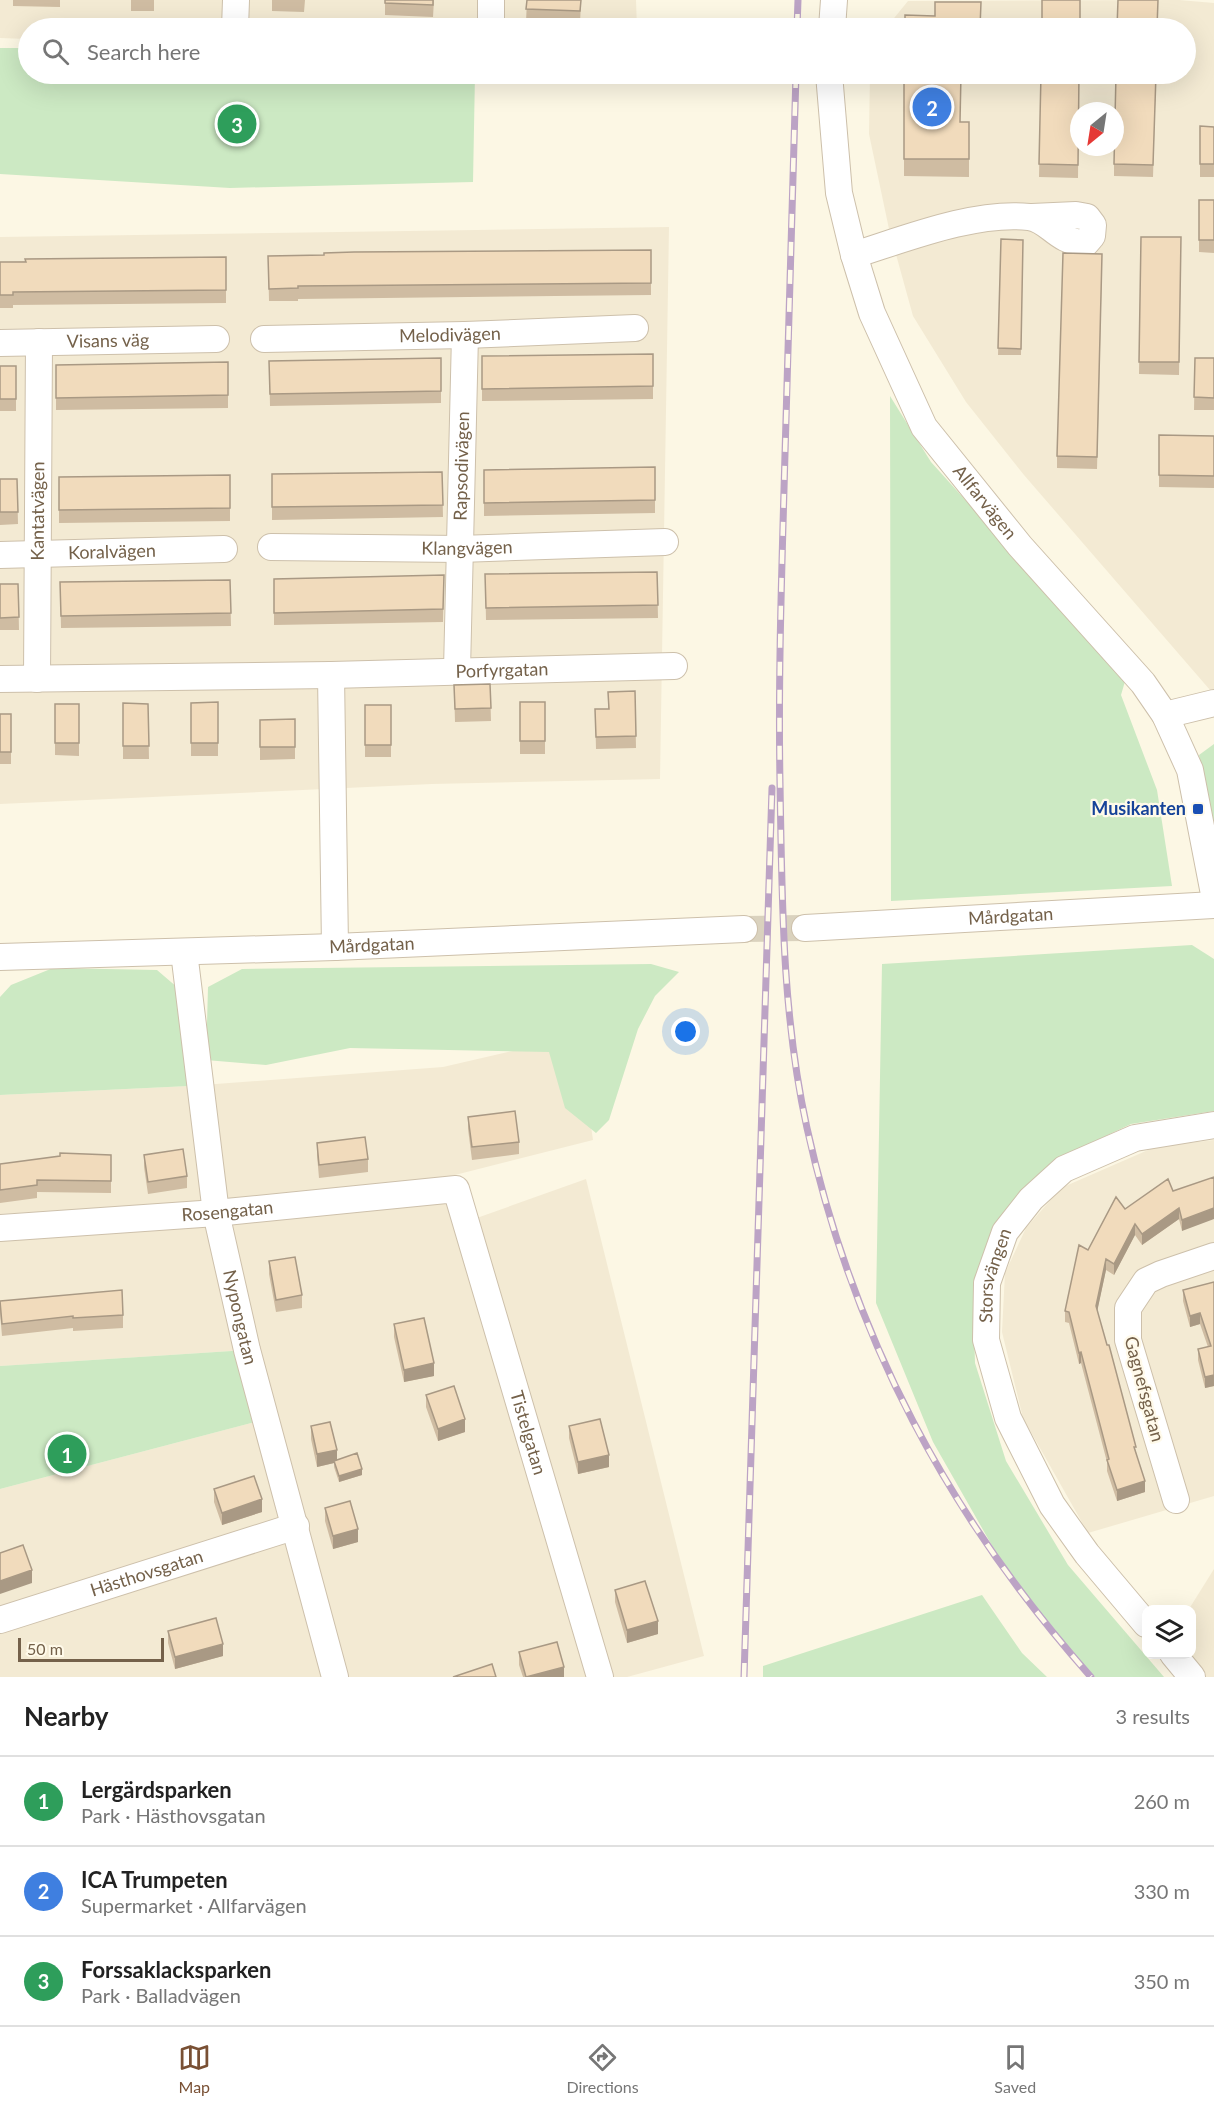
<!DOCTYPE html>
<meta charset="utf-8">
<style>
:root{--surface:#fff;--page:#f6f6f6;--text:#222;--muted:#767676;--line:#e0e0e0;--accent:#795034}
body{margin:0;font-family:Lato,sans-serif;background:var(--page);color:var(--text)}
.controls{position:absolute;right:18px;bottom:18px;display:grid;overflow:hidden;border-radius:12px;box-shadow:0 6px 24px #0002}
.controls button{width:54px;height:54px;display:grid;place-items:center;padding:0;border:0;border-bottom:2px solid var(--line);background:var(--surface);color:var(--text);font:30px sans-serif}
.compass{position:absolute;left:1070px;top:102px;width:54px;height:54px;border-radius:50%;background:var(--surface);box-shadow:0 6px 24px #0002;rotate:210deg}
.scale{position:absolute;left:18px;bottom:15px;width:146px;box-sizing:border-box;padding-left:6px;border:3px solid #74614a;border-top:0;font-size:16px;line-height:21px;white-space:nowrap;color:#74614a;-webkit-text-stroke:4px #fffaea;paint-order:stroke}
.you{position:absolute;left:686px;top:1032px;width:21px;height:21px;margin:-15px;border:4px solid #fff;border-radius:50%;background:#1a73e8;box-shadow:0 0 0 9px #1a73e833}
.badge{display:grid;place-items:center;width:39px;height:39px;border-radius:50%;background:var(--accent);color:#fff;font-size:20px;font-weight:700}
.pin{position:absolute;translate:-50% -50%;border:3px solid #fff;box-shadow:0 2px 6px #0006}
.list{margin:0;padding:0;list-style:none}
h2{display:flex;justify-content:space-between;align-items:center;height:78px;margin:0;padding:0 24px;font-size:26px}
h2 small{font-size:20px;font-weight:400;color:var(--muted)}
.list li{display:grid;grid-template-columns:39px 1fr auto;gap:18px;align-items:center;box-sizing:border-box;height:90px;padding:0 24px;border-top:2px solid var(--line)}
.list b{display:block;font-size:22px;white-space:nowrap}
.list p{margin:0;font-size:20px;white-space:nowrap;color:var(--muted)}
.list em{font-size:20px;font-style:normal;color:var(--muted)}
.icon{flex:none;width:33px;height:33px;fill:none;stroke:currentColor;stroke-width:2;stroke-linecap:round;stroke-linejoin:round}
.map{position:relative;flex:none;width:1214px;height:1677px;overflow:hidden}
.search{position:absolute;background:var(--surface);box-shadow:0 6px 24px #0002;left:18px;right:18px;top:18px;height:66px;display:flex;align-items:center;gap:15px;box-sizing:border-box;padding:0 21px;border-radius:33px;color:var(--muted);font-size:22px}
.sheet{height:348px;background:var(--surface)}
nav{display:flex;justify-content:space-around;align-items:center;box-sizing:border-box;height:84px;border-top:2px solid var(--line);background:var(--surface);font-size:16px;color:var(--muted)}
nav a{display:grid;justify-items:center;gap:3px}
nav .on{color:var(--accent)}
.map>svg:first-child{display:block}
</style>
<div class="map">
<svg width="1214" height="1677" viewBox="0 0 1214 1677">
<rect width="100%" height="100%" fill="#fcf7e4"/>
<path fill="#f3ead3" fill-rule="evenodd" d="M0 0H636L637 28H28V39L0 38Z
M1179 0 1214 3V689L1210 690 1024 475 966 402 913 316 889 229 869 134 870 74H1186V28H886L908 1ZM1079 111H1115V147H1079Z
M669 227 660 779 432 784 0 804V237Z
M578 1036 593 1140 451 1176 207 1203 0 1214V1095L189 1086 443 1067Z
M1214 1140V1496L1088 1533 1023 1418 1002 1332 1005 1273 1026 1228 1061 1188 1155 1147Z
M586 1179 704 1656 627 1677H611L474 1219Z
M456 1189 600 1677H0V1489L266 1419 247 1350 0 1366V1228Z
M1214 1569V1677H1201L1181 1655 1192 1654V1610L1189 1609Z"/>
<path fill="#cce9c3" d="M0 48H28V74H233L254 75 256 74H475L473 182 230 188 0 174Z
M890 396 931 462 1126 678 1121 695 1157 790 1172 886 891 901Z
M1214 744V839L1199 755Z
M1192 945 1214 959V1111L1131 1124 1053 1161 995 1230 973 1294 975 1363 1006 1461 1068 1565 1164 1677H1095L1023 1600 933 1442 876 1303 882 964Z
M651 964 679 972 655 996 638 1029 609 1120 596 1133 565 1108 549 1052 350 1048 266 1065 206 1060 208 987 242 969Z
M53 968 157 970 178 988 189 1086 0 1095V997L11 985Z
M247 1350 266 1419 0 1489V1366Z
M982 1595 1022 1653 1047 1677H763V1666Z"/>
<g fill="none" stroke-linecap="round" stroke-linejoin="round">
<path stroke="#dad2be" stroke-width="26" stroke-dasharray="26 13" stroke-linecap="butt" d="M744 929 805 928"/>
<defs>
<g id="minor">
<path d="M235 28 236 0"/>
<path d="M491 28V0"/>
<path d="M832 28 834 0"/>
<path id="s1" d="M829 74 839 193 854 255 872 313 924 427 1020 546 1143 683 1165 715 1190 770 1214 894"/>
<path d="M854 255C905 239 975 211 1029 217 1049 219 1057 243 1086 243L1092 236 1093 225 1087 217 1076 215 1032 217"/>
<path id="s2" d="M264 339 465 335 635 328"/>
<path id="s3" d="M0 343 216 339"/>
<path id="s4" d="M271 547 460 549 665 542"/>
<path id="s5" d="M0 555 224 549"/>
<path id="s6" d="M457 670 465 335"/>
<path d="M331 675 335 947"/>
<path id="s7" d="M0 679 331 675 674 666"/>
<path id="s8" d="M37 679 39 342"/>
<path d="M1165 715 1214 703"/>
<path id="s9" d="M805 928 1214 905"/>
<path id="s10" d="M184 952 216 1213 247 1350 335 1677"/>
<path id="s11" d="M0 957 335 947 744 929"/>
<path id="s12" d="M0 1228 216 1213 456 1189 600 1677"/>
<path d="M1176 1500 1128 1340V1308L1146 1281 1161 1274 1214 1256"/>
<path id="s13" d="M0 1620 296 1526"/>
<path id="s14" d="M1146 1624 1087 1554 1052 1505 1008 1418 986 1340 987 1283 1005 1232 1031 1199 1064 1169 1135 1138 1214 1125"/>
<path d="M1173 1654 1192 1677"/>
</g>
</defs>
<use href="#minor" stroke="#cdc0ab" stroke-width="28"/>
<use href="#minor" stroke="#fff" stroke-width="26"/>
<defs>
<path id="rail" d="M797 28 798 0
M796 74C792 200 789 327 785 454 782 564 778 673 780 783 782 899 782 1015 807 1128 853 1338 949 1517 1091 1677
M744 1677 772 788"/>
</defs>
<use href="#rail" stroke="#bca3c5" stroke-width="7"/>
<use href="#rail" stroke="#fffaea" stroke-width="4.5" stroke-dasharray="14" stroke-linecap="butt"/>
</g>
<path fill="#cfbca2" d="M13 0H60V7L13 6Z
M131 0H154V11H131Z
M272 0H305L304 12 272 11Z
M385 0H434L433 17 385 15Z
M527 0H581L580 24 526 22Z
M904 74 961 122H969V177L904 176Z
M1041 74H1079L1078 178 1039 177Z
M1156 74 1153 177 1114 176V147Z
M1200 126 1214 127V177H1200Z
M1199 200H1214V253L1199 252Z
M1141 237H1181L1179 375 1139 374Z
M1001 239 1023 240 1021 355H998Z
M651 250V295L298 299V301H269L268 256Z
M226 257V303L13 305V308H0V262Z
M1102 266 1097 469 1057 468V456Z
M482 356 653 386V399L482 401Z
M441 358V403L270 406 269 361Z
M1195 358H1214V410H1194Z
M228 362V408L56 410V365Z
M0 366 16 399V411H0Z
M1159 435 1214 436V488L1159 487Z
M655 467V513L484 516V470Z
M442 472 443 517 272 520V474Z
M59 477 230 508V521L59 523Z
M0 479H17L18 524 0 525Z
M657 572 658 618 486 620 485 574Z
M444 575 443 622 274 625V579Z
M230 580 231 626 61 628 60 582Z
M0 584H18L19 630H0Z
M490 684 491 721 455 722 454 685Z
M635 691 636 748 596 749 595 709H608V692Z
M218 702V756H191V703Z
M520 702H545V754H520Z
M123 703 148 704 149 759H123Z
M55 704H79V756L55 755Z
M365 705H391V757H365Z
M0 714H11V764H0Z
M295 719V759L260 760V720Z
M468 1117 519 1142V1154L472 1160 468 1129Z
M317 1143 368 1159V1172L319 1178 317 1155Z
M111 1155V1193L37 1192V1198L0 1203V1164Z
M144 1155 187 1176V1188L148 1194 144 1167Z
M1214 1177 1182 1231 1179 1219 1142 1245 1135 1235 1114 1275 1106 1270 1097 1311 1136 1452 1145 1492 1117 1501 1107 1471V1462L1081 1363 1079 1364 1069 1323 1065 1322V1311L1088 1250 1125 1209Z
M269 1261 302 1295V1308L276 1312 269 1274Z
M1214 1282V1386L1205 1388 1198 1360V1349L1208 1347 1200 1324 1190 1327 1183 1301V1290Z
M0 1301 123 1315V1328L73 1331V1328L2 1336 0 1313Z
M394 1324 434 1376 404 1382 394 1337Z
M426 1395 465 1432 438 1441 426 1407Z
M311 1426 337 1460 362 1475 339 1482 334 1467V1463L317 1467 311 1439Z
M569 1426 609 1467 578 1474 569 1438Z
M214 1489 262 1512 222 1525 214 1502Z
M325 1508 358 1542 333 1549 325 1521Z
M615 1590 658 1634 627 1643 615 1602Z
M168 1631 223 1656 175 1669 168 1643Z
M519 1652 564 1677H523L519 1665Z"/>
<path fill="#a99984" d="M1179 1208V1219L1142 1245V1234Z
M1214 1208V1219L1182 1231V1220Z
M1135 1224V1235L1114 1275V1264Z
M1106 1259V1270L1096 1317V1306Z
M1200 1313V1324L1190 1327V1316Z
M1081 1352V1363L1079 1364V1353Z
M434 1363V1376L404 1382V1370Z
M1214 1375V1386L1205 1388V1377Z
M465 1419V1432L438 1441V1429Z
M337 1450V1462L334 1461V1463L317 1467V1454Z
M609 1455V1467L578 1474V1462Z
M362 1469V1475L339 1482V1476Z
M1145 1481V1492L1117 1501V1490Z
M262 1499V1512L222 1525V1513Z
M358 1529V1542L333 1549V1536Z
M32 1570V1583L0 1594V1581Z
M658 1621V1634L627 1643V1630Z
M223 1644V1656L175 1669V1657Z
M564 1667V1677H526Z"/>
<path fill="#f1dbbc" stroke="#a99984" stroke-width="1.5" d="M385 0H433V5L385 3Z
M527 0H581L580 11 526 9Z
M1042 0H1080V28H1042Z
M1118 0H1158L1157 28H1117Z
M935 2H981L980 28H905V15L935 16Z
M904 74H961L960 122H969V159H904Z
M1041 74H1079L1078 165 1039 164Z
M1116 74H1156L1153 165 1114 164Z
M1200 126 1214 127V164H1200Z
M1199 200H1214V240H1199Z
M1141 237H1181L1179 362H1139Z
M1001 239 1023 240 1021 349 998 348Z
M651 250V283L298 286V288L269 289 268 256 324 255V253L354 252Z
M1063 253 1102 254 1097 457 1057 456Z
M226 257V290L13 292V295H0V262H26L25 259Z
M653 354V386L482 389V356Z
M441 358V391L270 394 269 361Z
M1195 358H1214V398L1194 397Z
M228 362V395L56 398V365Z
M0 366H16V399H0Z
M1159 435 1214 436V476L1159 475Z
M655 467V500L484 503V470Z
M442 472 443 505 272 507V474Z
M230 475V508L59 510V477Z
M0 479H17L18 512H0Z
M657 572 658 605 486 608 485 574Z
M444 575 443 609 274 613V579Z
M230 580 231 613 61 616 60 582Z
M0 584H18L19 617 0 618Z
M490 684 491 708 455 709 454 685Z
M635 691 636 736 596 737 595 709H609L608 692Z
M218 702V743H191V703Z
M520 702H545V741H520Z
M123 703 148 704 149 746H123Z
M55 704H79V743H55Z
M365 705H391V745H365Z
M0 714H11V752H0Z
M295 719V747H260V720Z
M515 1111 519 1142 472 1147 468 1117Z
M365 1137 368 1159 319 1165 317 1143Z
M183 1149 187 1176 148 1182 144 1155Z
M60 1153 111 1155V1181L37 1180V1185L0 1190V1164L60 1156Z
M1214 1177V1208L1182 1220 1179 1208 1142 1234 1135 1224 1114 1264 1106 1259 1096 1306 1107 1345H1109L1136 1447H1134L1145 1481 1117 1490 1107 1460 1109 1459 1081 1352 1079 1353 1069 1312 1065 1311 1079 1245 1088 1250 1116 1197 1125 1209 1168 1179 1173 1191Z
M295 1257 302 1295 276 1300 269 1261Z
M1214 1282V1375L1205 1377 1198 1349 1211 1346 1200 1313 1190 1316 1183 1290Z
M122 1290 123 1315 73 1318V1316L2 1324 0 1301Z
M424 1318 434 1363 404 1370 394 1324Z
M454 1386 465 1419 438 1429 426 1395Z
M600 1419 609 1455 578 1462 569 1426Z
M330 1422 337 1450 317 1454 311 1426Z
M357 1453 362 1469 339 1476 334 1461Z
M254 1476 262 1499 222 1513 214 1489Z
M350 1501 358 1529 333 1536 325 1508Z
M23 1545 32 1570 0 1581V1553Z
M645 1581 658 1621 627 1630 615 1590Z
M216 1618 223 1644 175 1657 168 1631Z
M557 1642 564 1667 526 1677 519 1652Z
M492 1664 496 1677H453Z"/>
<rect fill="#1a4fb4" stroke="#fffaea" stroke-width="2" x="1192" y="803" width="12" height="12" rx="3"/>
<g text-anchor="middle" stroke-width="4.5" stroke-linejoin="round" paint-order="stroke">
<g font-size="18" fill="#74614a" stroke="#fffaea">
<text dy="6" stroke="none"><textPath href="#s2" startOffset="186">Melodivägen</textPath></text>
<text dy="6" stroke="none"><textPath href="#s3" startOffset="108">Visans väg</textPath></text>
<text dy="6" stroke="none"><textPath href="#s6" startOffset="204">Rapsodivägen</textPath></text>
<text dy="6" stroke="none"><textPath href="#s1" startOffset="466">Allfarvägen</textPath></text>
<text dy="6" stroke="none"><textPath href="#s8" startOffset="168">Kantatvägen</textPath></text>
<text dy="6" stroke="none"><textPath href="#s4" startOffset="196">Klangvägen</textPath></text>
<text dy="6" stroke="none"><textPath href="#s5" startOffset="112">Koralvägen</textPath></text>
<text dy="6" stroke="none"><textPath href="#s7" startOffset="502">Porfyrgatan</textPath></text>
<text dy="6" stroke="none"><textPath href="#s9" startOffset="206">Mårdgatan</textPath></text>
<text dy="6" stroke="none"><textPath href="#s11" startOffset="372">Mårdgatan</textPath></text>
<text dy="6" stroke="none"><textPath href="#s12" startOffset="228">Rosengatan</textPath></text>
<text dy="6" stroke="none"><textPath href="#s14" startOffset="396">Storsvängen</textPath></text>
<text dy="6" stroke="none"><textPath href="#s10" startOffset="370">Nypongatan</textPath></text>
<text transform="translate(1144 1389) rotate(75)" y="6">Gagnefsgatan</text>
<text dy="6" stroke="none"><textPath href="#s12" startOffset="712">Tistelgatan</textPath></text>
<text dy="6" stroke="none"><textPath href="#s13" startOffset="154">Hästhovsgatan</textPath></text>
</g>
<g font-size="18" font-weight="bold" fill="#164399" stroke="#fffaea" text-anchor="end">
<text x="1186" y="815">Musikanten</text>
</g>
</g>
</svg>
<div class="controls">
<button><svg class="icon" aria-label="layers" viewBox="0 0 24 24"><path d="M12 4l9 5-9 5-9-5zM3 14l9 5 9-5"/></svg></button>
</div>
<svg class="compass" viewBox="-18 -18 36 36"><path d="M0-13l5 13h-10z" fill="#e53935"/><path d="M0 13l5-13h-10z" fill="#767676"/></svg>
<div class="scale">50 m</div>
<div class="you"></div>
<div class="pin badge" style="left:67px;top:1454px;background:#2e9e5b">1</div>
<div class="pin badge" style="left:932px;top:107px;background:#3f7fe0">2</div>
<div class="pin badge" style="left:237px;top:124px;background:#2e9e5b">3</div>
<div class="search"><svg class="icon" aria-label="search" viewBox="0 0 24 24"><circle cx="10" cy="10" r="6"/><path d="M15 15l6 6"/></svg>Search here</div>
</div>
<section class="sheet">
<h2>Nearby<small>3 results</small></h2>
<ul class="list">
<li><span class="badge" style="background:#2e9e5b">1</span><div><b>Lergärdsparken</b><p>Park · Hästhovsgatan</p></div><em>260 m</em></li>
<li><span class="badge" style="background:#3f7fe0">2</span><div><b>ICA Trumpeten</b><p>Supermarket · Allfarvägen</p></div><em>330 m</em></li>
<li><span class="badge" style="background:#2e9e5b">3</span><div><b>Forssaklacksparken</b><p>Park · Balladvägen</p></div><em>350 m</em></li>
</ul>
</section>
<nav>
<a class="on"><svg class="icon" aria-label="map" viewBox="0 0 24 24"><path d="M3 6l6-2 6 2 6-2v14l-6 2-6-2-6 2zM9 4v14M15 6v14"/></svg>Map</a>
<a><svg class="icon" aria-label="directions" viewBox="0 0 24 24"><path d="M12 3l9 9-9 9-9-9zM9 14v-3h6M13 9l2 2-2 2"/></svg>Directions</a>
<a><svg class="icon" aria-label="saved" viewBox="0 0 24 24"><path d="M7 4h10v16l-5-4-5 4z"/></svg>Saved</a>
</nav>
